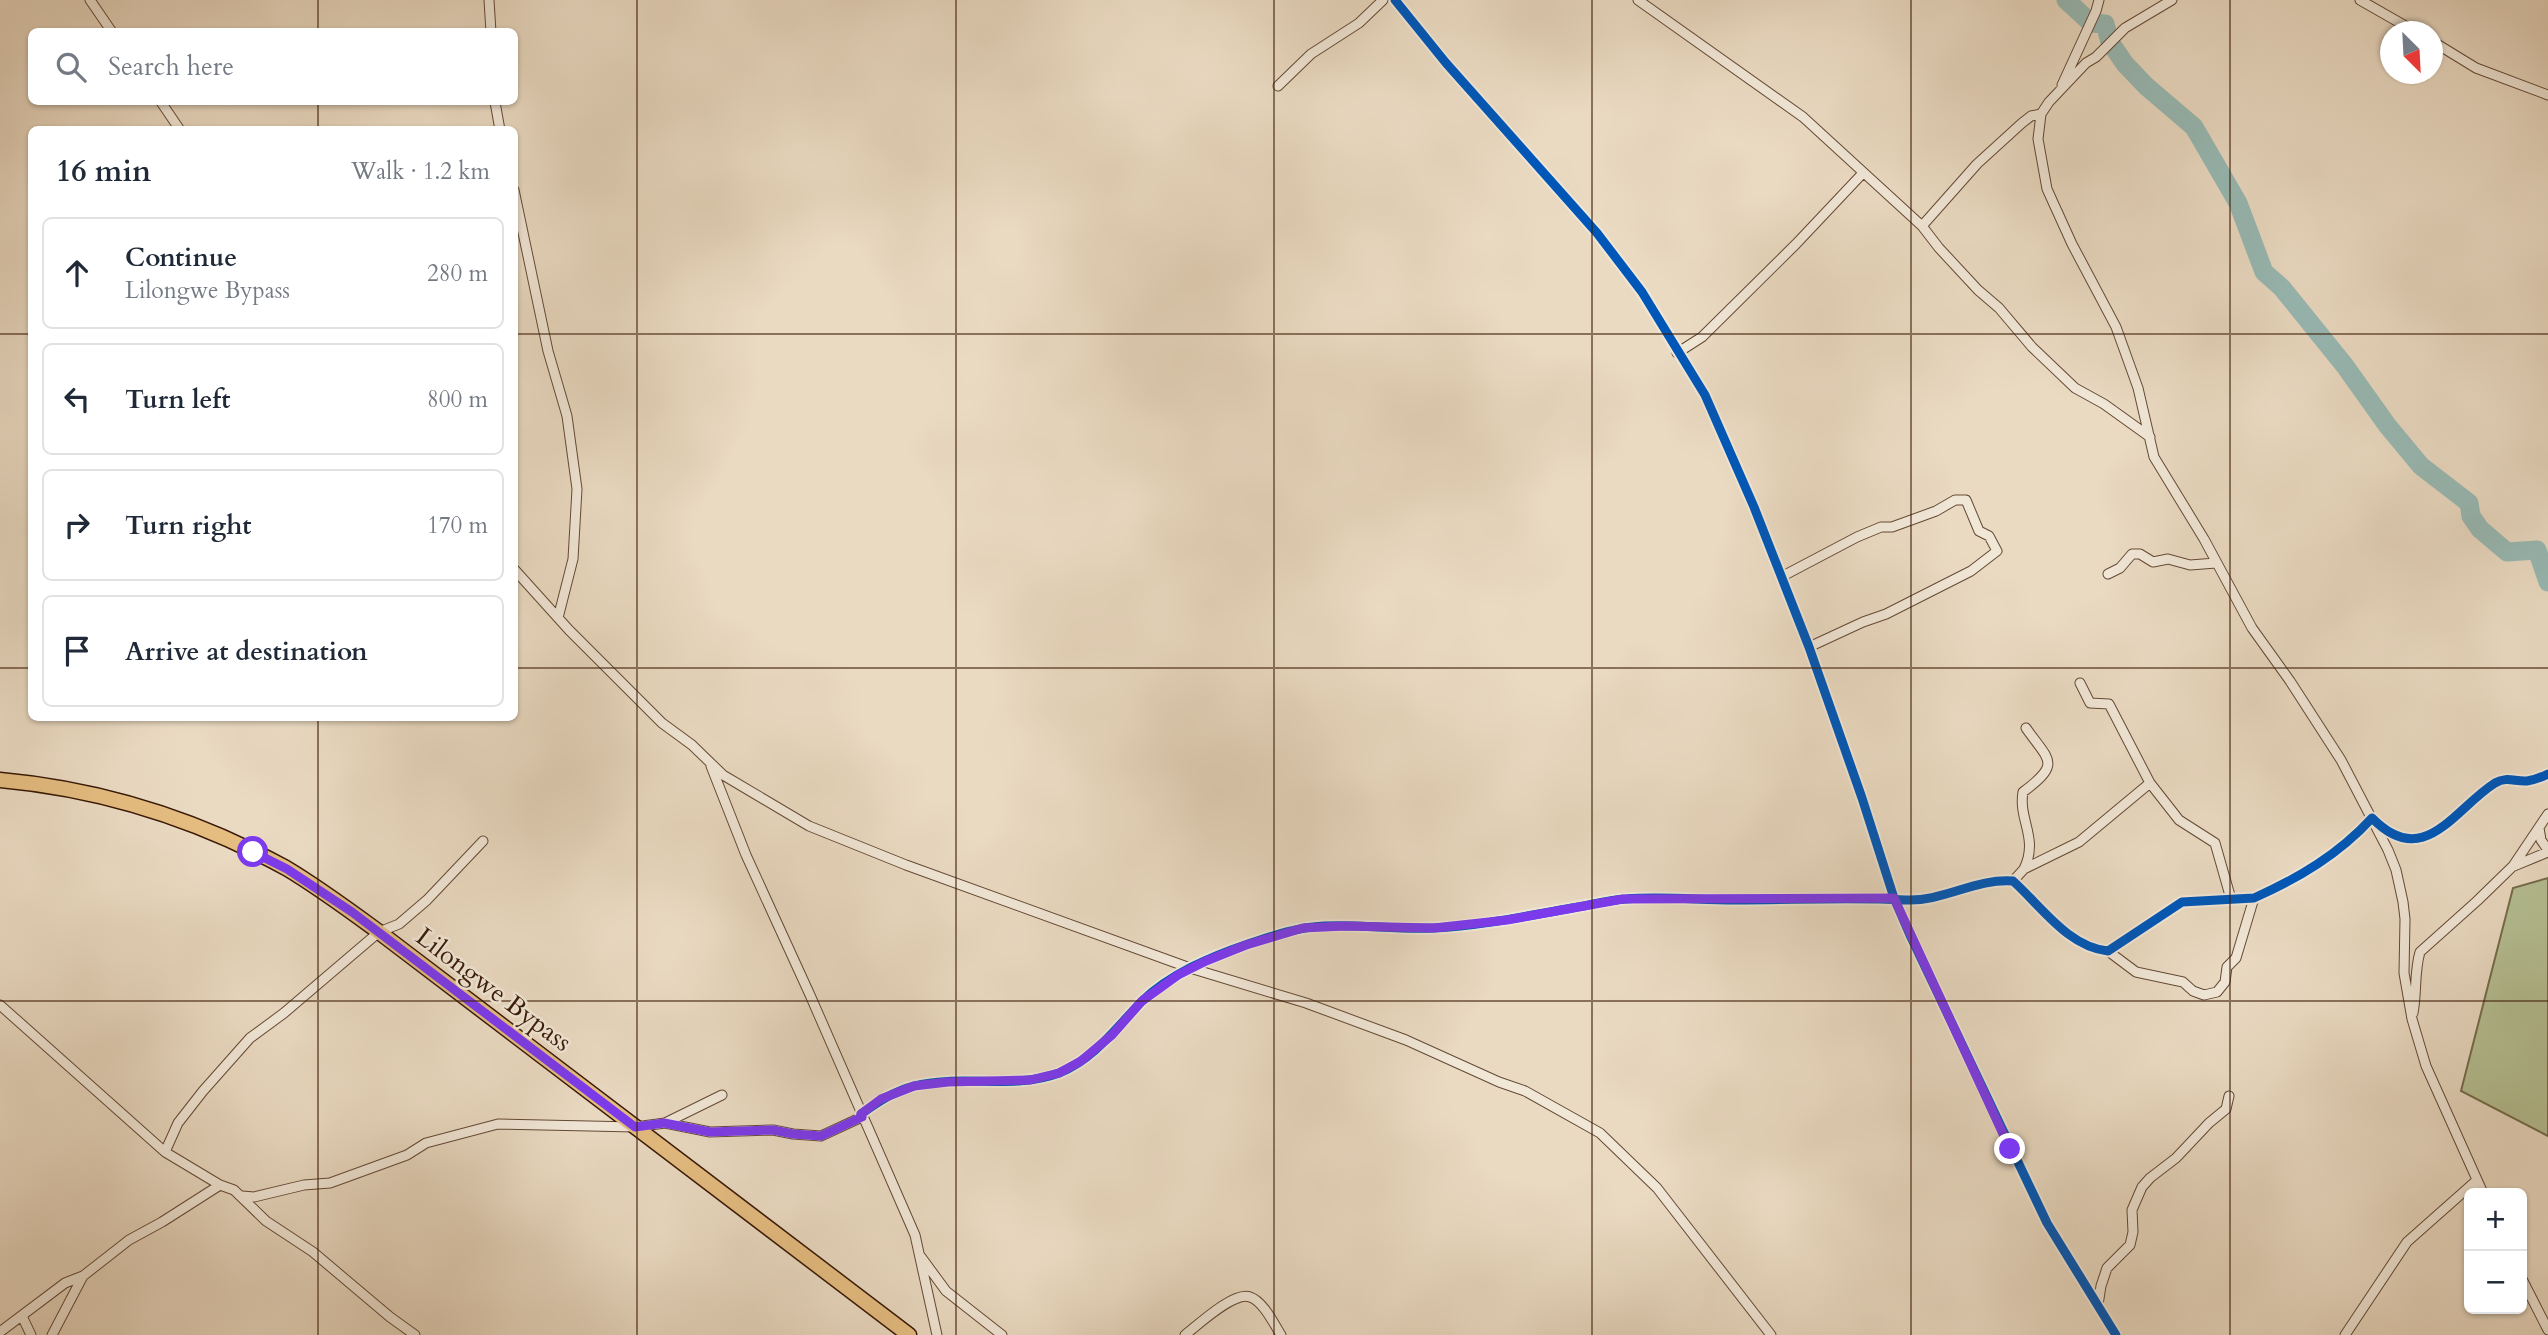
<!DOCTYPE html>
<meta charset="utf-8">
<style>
:root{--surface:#fff;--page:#f2f2f3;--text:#1f2937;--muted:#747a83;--line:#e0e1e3}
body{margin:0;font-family:Cardo,serif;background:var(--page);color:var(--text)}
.controls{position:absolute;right:21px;bottom:21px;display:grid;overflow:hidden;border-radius:10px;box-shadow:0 2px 5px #0004}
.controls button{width:63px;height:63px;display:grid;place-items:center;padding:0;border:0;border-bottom:2px solid var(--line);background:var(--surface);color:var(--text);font:35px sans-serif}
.compass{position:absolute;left:2380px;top:21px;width:63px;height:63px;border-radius:50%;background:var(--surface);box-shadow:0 2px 5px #0004;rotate:156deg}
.stop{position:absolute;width:21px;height:21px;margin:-16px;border:5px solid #7c3aed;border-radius:50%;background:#fff}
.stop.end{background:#7c3aed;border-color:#fff;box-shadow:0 2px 7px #0008}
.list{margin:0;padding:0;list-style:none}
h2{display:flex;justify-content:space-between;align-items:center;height:91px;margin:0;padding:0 28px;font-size:30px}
h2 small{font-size:23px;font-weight:400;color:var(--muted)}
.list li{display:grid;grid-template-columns:46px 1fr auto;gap:21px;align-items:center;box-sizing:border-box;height:112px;margin:0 14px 14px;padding:0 14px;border:2px solid var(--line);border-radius:10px}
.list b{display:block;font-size:26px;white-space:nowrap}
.list p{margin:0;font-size:23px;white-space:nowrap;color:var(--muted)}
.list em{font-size:23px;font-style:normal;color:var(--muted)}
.icon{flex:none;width:38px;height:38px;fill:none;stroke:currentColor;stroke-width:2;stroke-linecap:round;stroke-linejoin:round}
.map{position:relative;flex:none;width:2548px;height:1335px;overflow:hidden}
.search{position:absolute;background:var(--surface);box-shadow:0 2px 5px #0004;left:28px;top:28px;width:490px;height:77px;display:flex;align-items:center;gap:18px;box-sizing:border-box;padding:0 24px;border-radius:10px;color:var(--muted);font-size:26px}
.panel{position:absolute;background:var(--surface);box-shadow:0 2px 5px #0004;left:28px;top:126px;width:490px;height:595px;border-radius:10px}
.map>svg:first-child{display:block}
</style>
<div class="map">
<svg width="2548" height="1335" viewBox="0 0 2548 1335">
<rect width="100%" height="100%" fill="#eadac2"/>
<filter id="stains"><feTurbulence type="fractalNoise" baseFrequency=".00286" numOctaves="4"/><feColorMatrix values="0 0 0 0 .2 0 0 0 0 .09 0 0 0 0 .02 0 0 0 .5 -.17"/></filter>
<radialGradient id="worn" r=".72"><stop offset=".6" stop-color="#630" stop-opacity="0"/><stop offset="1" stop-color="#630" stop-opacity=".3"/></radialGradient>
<path fill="#b5c094" stroke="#766c4d" stroke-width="2" d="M2548 878V1136L2461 1091 2513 888Z"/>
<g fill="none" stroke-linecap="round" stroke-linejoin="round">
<path stroke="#98bab5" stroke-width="19" d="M2066 0 2091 23 2105 24 2110 42 2125 64 2146 86 2194 127 2238 203 2264 272 2282 288 2345 366 2387 425 2421 466 2469 503 2471 516 2480 529 2507 552 2537 550 2548 582"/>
<defs>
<path id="street" d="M90 0 112 32
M489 0 491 32
M1395 0 1446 63 1597 233 1642 292 1705 395 1754 507 1809 647 1862 798 1894 898 1910 935 2047 1223 2116 1335
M1638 0 1803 117 1922 226 1939 248 1978 290 1999 308 2032 347 2075 388 2104 404 2150 437
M2172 0 2125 28 2096 57 2086 63 2049 102 2041 114 2038 139 2047 189 2072 244 2116 327 2138 388 2154 457 2204 539 2252 628 2290 681 2341 760 2388 850 2396 870 2403 902 2405 919 2404 973 2412 1019 2426 1066 2483 1193
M2360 0 2416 32
M2432 41 2476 68 2548 95
M2062 85 2096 11 2099 0
M1278 86 1311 54 1359 23 1383 0
M161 102 180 130
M495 102 500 130
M514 190 548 351 567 416 577 489 573 559 558 618
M1922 226 1977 164 2022 123 2031 116 2041 114
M1677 353 1702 337 1796 244 1863 173
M514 569 569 630 662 723 692 745 723 775 809 826 906 865 1190 968 1306 1003 1406 1040 1499 1082 1525 1091 1600 1133 1657 1188 1771 1335
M2108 574 2120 568 2132 554H2140L2153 562 2168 559 2190 565 2216 563
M1781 577 1857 537 1881 527H1892L1936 511 1955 500H1966L1979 531 1989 536 1997 551 1971 571 1886 614 1863 622 1809 647
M2080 683 2090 703 2109 704 2150 783
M711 766 746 855 810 995 915 1235 937 1335
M2539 828 2541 840 2548 850
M2514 866 2548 852
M2024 869C2039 838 2018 820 2023 792 2062 763 2049 761 2026 728
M2013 881 2024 869 2079 842 2150 783 2179 820 2215 843 2231 899
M2108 951 2136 972 2183 982 2193 991 2204 995 2217 992 2225 982 2227 967 2236 958 2254 898
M0 1005 165 1152 220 1185 234 1190 266 1221 313 1252 390 1317 415 1335
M2413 1013C2417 993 2414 972 2420 952L2477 901 2513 866 2548 814
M861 1114C878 1102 894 1091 914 1086 962 1074 1013 1090 1059 1073 1094 1059 1116 1028 1141 1002 1170 974 1210 957 1248 944 1272 936 1298 927 1324 926 1361 924 1397 930 1434 928 1480 926 1526 916 1572 908 1590 905 1608 900 1626 899 1662 896 1699 900 1735 900 1792 900 1849 897 1906 900 1942 902 1976 878 2013 881 2041 906 2068 947 2108 951L2182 902 2254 898C2299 878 2339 854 2372 818 2424 871 2454 809 2495 783 2507 776 2515 782 2527 781 2534 780 2542 777 2548 774
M665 1123 722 1095
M165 1152 178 1123 203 1091 250 1038 284 1013 379 932 399 924 427 900 483 841
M242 1196 254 1197 304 1185 330 1183 407 1155 426 1143 498 1124 635 1127 665 1123 710 1132 773 1130 793 1134 821 1136 862 1117
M921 1257 946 1291 1002 1335
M2522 1279 2548 1330
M2098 1305 2101 1286 2107 1268 2130 1245 2133 1232 2132 1210 2142 1187 2150 1178 2176 1158 2209 1123 2226 1109 2229 1096
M22 1316 31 1335
M0 1332 65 1283 83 1276 129 1240 162 1222 220 1185
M52 1335 83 1276
M1185 1335C1198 1325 1234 1291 1250 1297 1263 1301 1274 1324 1281 1335
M2345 1335 2407 1242 2477 1180"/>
<path id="primary" d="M0 780C100 789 198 820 286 868 318 887 349 910 379 932L909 1335"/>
</defs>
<use href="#street" stroke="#644935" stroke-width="11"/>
<use href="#primary" stroke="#381906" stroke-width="17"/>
<use href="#street" stroke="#f1e7d7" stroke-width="9"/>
<use href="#primary" stroke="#e5bd81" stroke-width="14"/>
<defs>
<path id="cycleway" d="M1395 0 1446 63 1597 233 1642 292 1705 395 1754 507 1809 647 1862 798 1894 898 1910 935 2047 1223 2116 1335
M861 1114C878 1102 894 1091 914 1086 962 1074 1013 1090 1059 1073 1094 1059 1116 1028 1141 1002 1170 974 1210 957 1248 944 1272 936 1298 927 1324 926 1361 924 1397 930 1434 928 1480 926 1526 916 1572 908 1590 905 1608 900 1626 899 1662 896 1699 900 1735 900 1792 900 1849 897 1906 900 1942 902 1976 878 2013 881 2041 906 2068 947 2108 951L2182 902 2254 898C2299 878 2339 854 2372 818 2424 871 2454 809 2495 783 2507 776 2515 782 2527 781 2534 780 2542 777 2548 774"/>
</defs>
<use href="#cycleway" stroke="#f1e7d7" stroke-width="13"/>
<use href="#cycleway" stroke="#0057b8" stroke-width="9"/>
</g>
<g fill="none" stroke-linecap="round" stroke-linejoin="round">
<path stroke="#7c3aed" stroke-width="9" d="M253 852 287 869 352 912 635 1127 664 1123 710 1132 773 1130 793 1134 821 1136 862 1117 861 1114 881 1099 914 1086 948 1082 1030 1080 1059 1073 1081 1061 1112 1035 1142 1001 1178 975 1206 961 1246 945 1303 928 1345 926 1434 928 1507 920 1623 899 1894 898 2010 1149"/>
</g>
<path fill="none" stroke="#381906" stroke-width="2" stroke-opacity="0.55" d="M318 0V32M637 0V1335M956 0V1335M1274 0V1335M1592 0V1335M1911 0V1335M2230 0V1335M318 102V130M0 334H32M514 334H2548M0 668H32M514 668H2548M318 718V1335M0 1001H2548"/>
<g text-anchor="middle" stroke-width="5" stroke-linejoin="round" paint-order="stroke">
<g font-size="26" fill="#381906" stroke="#f1e7d7">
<text transform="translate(494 989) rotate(37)" y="9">Lilongwe Bypass</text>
</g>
</g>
<rect width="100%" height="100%" filter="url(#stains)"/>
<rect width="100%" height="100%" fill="url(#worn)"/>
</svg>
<div class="controls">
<button>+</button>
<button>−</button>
</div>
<svg class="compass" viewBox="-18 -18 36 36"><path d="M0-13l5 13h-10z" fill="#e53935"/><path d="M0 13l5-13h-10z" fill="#747a83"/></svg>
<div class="stop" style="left:253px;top:852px"></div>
<div class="stop end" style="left:2010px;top:1149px"></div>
<div class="search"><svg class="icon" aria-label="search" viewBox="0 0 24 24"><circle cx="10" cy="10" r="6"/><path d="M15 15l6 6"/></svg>Search here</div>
<section class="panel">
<h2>16 min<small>Walk · 1.2 km</small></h2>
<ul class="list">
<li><svg class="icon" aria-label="ahead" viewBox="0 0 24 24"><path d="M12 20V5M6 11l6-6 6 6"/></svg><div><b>Continue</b><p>Lilongwe Bypass</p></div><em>280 m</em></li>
<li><svg class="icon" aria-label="left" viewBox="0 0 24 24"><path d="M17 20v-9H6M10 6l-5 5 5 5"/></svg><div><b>Turn left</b></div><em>800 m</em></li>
<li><svg class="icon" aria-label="right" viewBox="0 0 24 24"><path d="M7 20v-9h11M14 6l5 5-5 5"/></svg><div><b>Turn right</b></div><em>170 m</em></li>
<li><svg class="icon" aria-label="arrive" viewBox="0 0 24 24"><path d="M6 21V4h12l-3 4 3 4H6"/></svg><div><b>Arrive at destination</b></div></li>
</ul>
</section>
</div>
